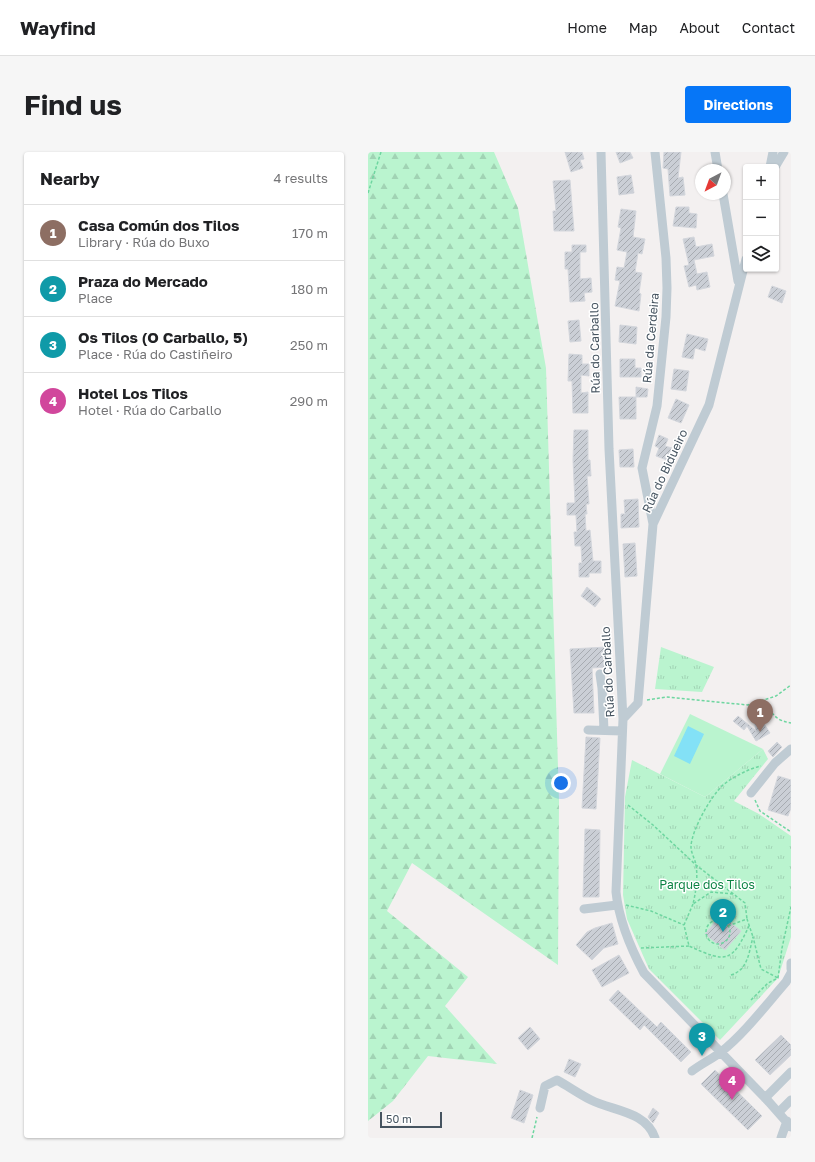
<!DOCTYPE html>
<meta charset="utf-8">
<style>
:root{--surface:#fff;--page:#f6f6f6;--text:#202124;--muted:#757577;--line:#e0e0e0;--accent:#0676f7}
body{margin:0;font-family:"Golos Text",sans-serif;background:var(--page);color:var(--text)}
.controls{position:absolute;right:12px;top:12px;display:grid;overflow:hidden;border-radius:4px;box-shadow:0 1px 3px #0004}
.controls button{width:36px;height:36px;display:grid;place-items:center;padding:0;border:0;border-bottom:1px solid var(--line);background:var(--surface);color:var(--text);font:20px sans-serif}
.compass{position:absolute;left:327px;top:12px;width:36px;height:36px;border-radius:50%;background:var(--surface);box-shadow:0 1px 3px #0004;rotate:221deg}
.scale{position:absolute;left:12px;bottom:10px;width:62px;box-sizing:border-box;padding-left:4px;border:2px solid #465460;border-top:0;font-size:11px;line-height:14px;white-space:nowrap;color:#465460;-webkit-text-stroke:3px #fff;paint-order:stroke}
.you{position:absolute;left:193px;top:631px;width:14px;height:14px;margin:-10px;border:3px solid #fff;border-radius:50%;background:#1a73e8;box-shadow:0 0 0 6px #1a73e833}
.badge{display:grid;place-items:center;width:26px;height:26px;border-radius:50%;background:var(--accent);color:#fff;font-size:13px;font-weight:700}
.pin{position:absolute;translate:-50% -33px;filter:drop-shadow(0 1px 2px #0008)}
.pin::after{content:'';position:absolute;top:21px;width:14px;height:12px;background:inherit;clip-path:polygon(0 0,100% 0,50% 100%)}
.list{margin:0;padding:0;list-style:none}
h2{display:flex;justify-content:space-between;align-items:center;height:52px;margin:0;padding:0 16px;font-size:17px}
h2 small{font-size:13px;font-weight:400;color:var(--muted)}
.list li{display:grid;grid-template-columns:26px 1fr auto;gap:12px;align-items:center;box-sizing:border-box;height:56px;padding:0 16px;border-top:1px solid var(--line)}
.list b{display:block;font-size:15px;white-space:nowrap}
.list p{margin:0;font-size:13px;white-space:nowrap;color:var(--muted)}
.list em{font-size:13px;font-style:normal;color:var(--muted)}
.icon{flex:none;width:22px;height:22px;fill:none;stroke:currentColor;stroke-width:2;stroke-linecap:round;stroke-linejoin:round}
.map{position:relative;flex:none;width:423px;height:986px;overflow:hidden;border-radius:4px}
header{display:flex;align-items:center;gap:24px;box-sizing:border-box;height:56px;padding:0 20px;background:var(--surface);border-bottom:1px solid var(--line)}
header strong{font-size:19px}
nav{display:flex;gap:22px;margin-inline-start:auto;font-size:14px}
.intro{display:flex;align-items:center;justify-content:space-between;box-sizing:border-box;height:96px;padding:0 24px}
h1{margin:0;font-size:28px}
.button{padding:10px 18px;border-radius:4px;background:var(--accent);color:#fff;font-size:14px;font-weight:700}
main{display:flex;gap:24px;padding:0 24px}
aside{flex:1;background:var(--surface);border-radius:4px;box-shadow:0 1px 3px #0004}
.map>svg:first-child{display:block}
</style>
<header>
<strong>Wayfind</strong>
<nav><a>Home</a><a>Map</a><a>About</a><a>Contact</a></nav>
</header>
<div class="intro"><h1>Find us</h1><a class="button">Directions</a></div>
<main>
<aside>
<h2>Nearby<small>4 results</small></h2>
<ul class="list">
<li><span class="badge" style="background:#8d6e63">1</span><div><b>Casa Común dos Tilos</b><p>Library · Rúa do Buxo</p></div><em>170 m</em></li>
<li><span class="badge" style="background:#0f9aa8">2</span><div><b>Praza do Mercado</b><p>Place</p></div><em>180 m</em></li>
<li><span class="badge" style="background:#0f9aa8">3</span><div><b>Os Tilos (O Carballo, 5)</b><p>Place · Rúa do Castiñeiro</p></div><em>250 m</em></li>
<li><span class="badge" style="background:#d1479c">4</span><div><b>Hotel Los Tilos</b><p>Hotel · Rúa do Carballo</p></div><em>290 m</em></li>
</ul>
</aside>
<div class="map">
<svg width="423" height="986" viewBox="0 0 423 986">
<defs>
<pattern id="forest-firs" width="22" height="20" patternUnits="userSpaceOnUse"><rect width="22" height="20" fill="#baf4cf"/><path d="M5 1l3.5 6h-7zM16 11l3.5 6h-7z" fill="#a1d3b4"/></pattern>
<pattern id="park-tufts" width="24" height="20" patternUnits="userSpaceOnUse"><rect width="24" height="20" fill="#baf4cf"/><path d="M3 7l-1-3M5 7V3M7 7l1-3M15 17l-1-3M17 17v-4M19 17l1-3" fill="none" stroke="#a1d3b4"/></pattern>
<pattern id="building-hatch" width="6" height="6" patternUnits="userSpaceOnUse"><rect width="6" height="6" fill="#cbcfd6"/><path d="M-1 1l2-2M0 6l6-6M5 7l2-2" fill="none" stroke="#a7abb1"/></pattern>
</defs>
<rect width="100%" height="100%" fill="#f3f0f0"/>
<path fill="#baf4cf" d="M322 562 395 597 337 645 292 622Z"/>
<path fill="url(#forest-firs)" d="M0 0H126L150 56 178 216 191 649 190 813 44 711 19 759 100 825 77 854 129 912 60 904 25 949 0 969Z"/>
<path fill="url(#park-tufts)" d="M293 495 346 515 334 540 287 537Z
M395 597 400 607 366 649 391 662 423 684V785L410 826 352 888 281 817 259 767 255 743 257 645 264 608 337 645Z"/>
<path fill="#83e1f6" d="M320 574 336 582 322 612 306 604Z"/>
<path fill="url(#building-hatch)" stroke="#d3d6dc" d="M197 0H214L216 7 212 8 215 16 203 20Z
M248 0H262L265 6 252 11Z
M296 0H313L310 26 315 25 317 43 302 44 300 17 295 16Z
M263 23 266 41 251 43 249 25Z
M202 28 206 79H186L185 59H188L185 29Z
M308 55H321V61L329 62 328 76 305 74Z
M253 57 268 59 265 85 277 87 274 102 270 101 267 120 274 121 271 141 273 142 271 159 247 154 252 129 247 128 249 115 256 116 259 100 249 98 253 76 250 75Z
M326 85 328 95 344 92 346 104 326 108 329 122 339 120 342 135 329 138 328 133 321 135 316 114 321 113 315 87Z
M204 93H218V100H212V127L223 126 224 140 216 141 217 149 202 150 200 117H197V100H204Z
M404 134 418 139 414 151 400 145Z
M211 168 213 189 202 190 200 169Z
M252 173 269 175 268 192 251 190Z
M319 182 340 187 337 199 327 196 325 207 314 205Z
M201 202 214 203V212H221V224L213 223V241L220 240V261H205L204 229H200Z
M252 207H267V216H273V225H252Z
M306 217 321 219 318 239 303 237Z
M268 235 280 237 279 245H268Z
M251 245H268V267H252Z
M308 247 321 253 313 271 300 266Z
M206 278H220V308H222L223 324H219L221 352H218L219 362H217L218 379 222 378 225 409H233V421H221V425H211V411H214L213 394H207L206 380H209L208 363H199V351H207L205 308Z
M291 283 300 287 297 294 304 296 299 308 288 304 291 296 287 294Z
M265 297 266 315H252L251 298Z
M270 347 271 375 253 376V362H257L256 348Z
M267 391 269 424 257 425 255 392Z
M219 435 233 447 227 455 213 444Z
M239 495 240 515 224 516 226 561H206L202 497Z
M384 553 402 581 388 589 379 574 376 578 365 569 370 564 388 579Z
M218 585 232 586 228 657 214 656Z
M409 590 414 595 405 605 400 599Z
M410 624 423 628V656L420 664 400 658Z
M217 677 232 678 231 745H215Z
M353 763 373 779 357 798 337 782Z
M244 771 250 792 236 796 224 808 208 793 219 780 227 776Z
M251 803 261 821 234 835 224 818Z
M250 838 289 875 293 870 323 900 313 910 276 873 272 878 241 848Z
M162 875 172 887 160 898 150 886Z
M413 883 423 893V903L402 923 387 908Z
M201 907 213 912 207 925 196 920Z
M347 918 394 964 380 978 333 932Z
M152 938 165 943 156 971 143 966Z
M285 956 291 961 285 971 280 965Z"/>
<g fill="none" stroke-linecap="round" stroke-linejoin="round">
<path stroke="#6ed6a0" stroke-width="1.5" stroke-dasharray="3 2" stroke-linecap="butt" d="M0 41 13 0
M279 548 298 545 380 553 408 544 423 533
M396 548C405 562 406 568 423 571
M387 648 392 659 423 680
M260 653 285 673 328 713 377 751 379 767
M365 742 343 740 325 752C328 739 330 726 328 713 327 707 323 701 323 695 323 679 343 644 355 633 365 625 380 617 393 614
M325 752 316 773 321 794C360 812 364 810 382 772
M258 753 283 759 316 773
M338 780a12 12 0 1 1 24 0a12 12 0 1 1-24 0Z
M360 774 379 767 385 785
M273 796 321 794
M363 823C380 818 381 800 385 785L393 817 410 826
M383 848 400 831 410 826 414 796 423 755
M164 986 169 965"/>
<path stroke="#bfcbd3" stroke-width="9" d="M233 0 241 297 255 567 248 740C251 769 262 795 276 821L401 950 423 975
M347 0 350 18
M402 15 405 0
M407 15 416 0
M355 42 370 129
M285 372 274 316 289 254 298 165 299 136 298 106 287 0
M232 522 234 536 236 578
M255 567 270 551 285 372 341 253 378 107
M220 578 254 579
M383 641 407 611 423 597
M216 757 249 753
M423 811V817
M324 919C333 912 344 907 353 900 376 882 398 853 418 830L423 821
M397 946 423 920
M172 956 177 934 189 928C200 934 211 942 223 948 245 959 278 959 287 986
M411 960 423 948
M413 986 419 969"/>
</g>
<g text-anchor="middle" stroke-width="3" stroke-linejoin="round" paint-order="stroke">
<g font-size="12" fill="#465460" stroke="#fff">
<text transform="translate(283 186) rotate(-85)" y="4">Rúa da Cerdeira</text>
<text transform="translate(227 196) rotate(-91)" y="4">Rúa do Carballo</text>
<text transform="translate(297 319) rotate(-65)" y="4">Rúa do Bidueiro</text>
<text transform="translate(240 520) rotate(-93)" y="4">Rúa do Carballo</text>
</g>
<g font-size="12" fill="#0d8445" stroke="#fff">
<text x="339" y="737">Parque dos Tilos</text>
</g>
</g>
</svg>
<div class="controls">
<button>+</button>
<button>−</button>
<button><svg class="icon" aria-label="layers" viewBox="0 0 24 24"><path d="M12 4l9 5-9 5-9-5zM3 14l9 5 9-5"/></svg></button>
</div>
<svg class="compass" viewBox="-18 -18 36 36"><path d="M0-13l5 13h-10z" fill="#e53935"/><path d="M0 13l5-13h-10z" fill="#757577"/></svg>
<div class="scale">50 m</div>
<div class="you"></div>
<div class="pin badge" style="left:392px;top:580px;background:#8d6e63">1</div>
<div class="pin badge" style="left:355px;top:780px;background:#0f9aa8">2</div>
<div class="pin badge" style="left:334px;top:904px;background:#0f9aa8">3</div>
<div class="pin badge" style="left:364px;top:948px;background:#d1479c">4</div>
</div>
</main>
